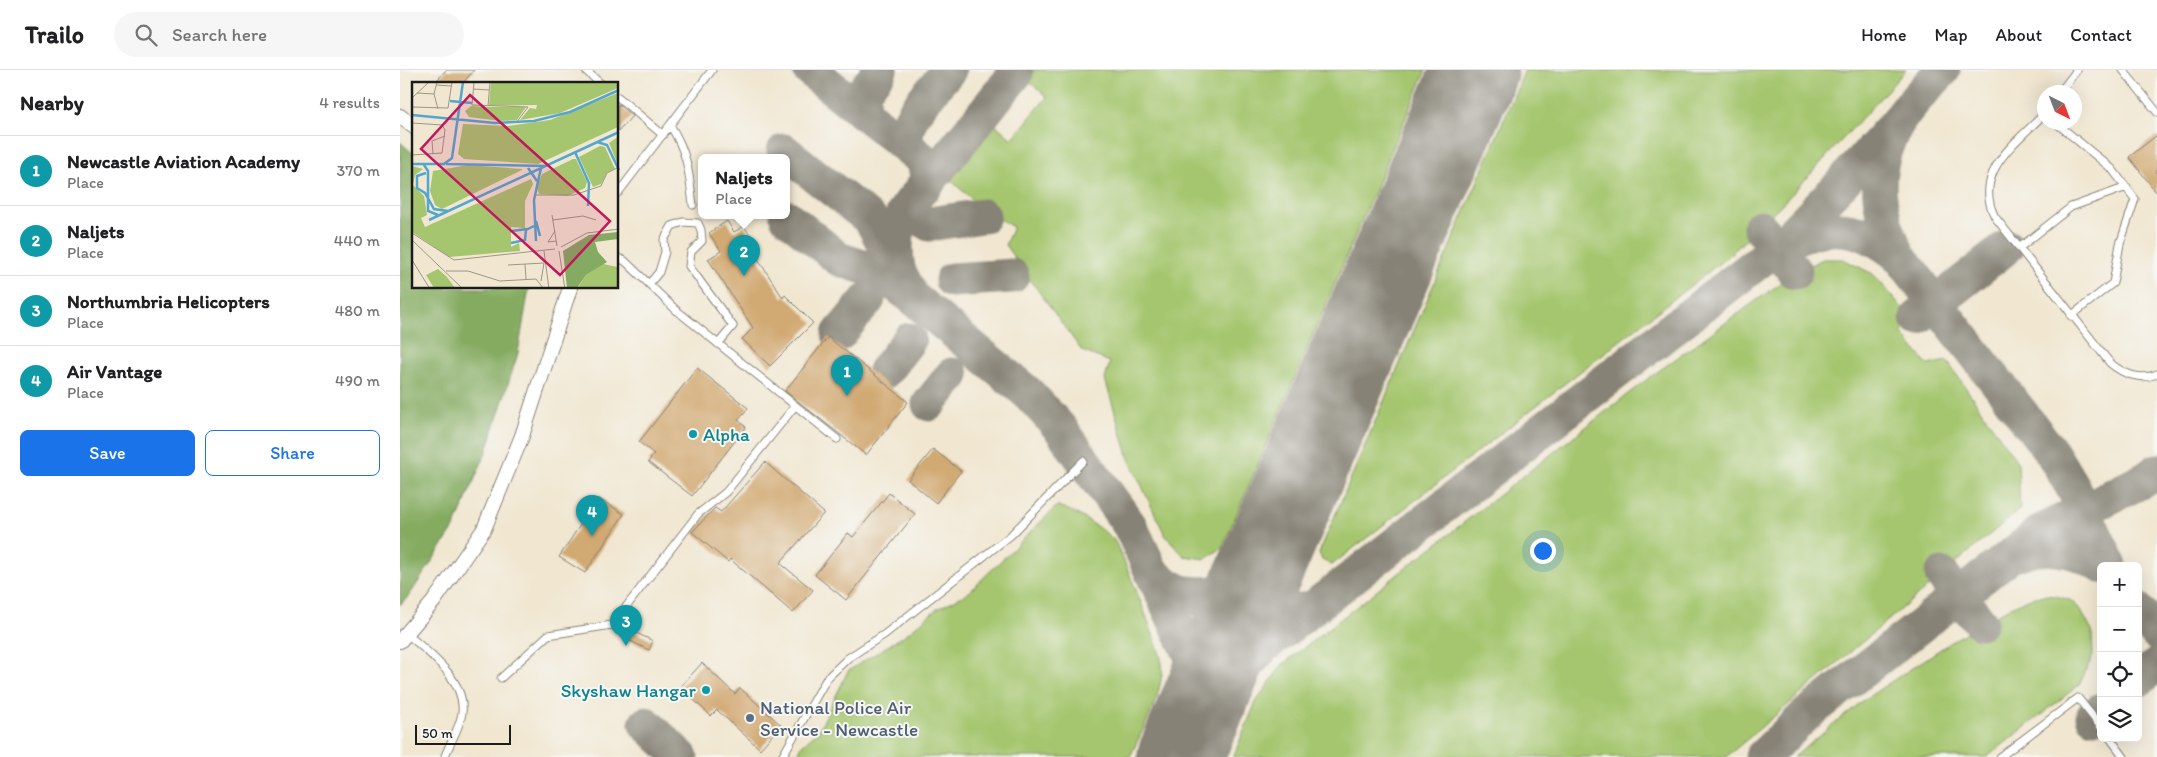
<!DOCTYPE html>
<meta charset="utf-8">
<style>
:root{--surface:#fff;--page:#f6f6f6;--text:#202124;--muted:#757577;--line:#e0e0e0;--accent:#1a73e8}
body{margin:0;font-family:Itim,sans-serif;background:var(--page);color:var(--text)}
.controls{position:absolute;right:15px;bottom:15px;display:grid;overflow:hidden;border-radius:8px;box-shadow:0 5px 20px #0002}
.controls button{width:45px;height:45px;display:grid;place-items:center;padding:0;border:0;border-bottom:1px solid var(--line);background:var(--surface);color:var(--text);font:25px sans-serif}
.compass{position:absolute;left:1637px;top:15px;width:45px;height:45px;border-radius:50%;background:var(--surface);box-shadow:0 5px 20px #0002;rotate:138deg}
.scale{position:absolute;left:15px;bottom:12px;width:96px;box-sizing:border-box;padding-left:5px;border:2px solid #1c1c1c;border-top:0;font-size:14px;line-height:18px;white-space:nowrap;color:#1c1c1c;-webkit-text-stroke:4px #f6f6f2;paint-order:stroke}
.you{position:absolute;left:1142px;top:480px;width:18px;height:18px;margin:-12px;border:4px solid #fff;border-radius:50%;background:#1a73e8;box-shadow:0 0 0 8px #1a73e833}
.badge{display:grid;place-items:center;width:32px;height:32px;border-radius:50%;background:var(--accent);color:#fff;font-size:16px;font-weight:700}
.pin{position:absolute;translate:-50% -41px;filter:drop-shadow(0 1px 2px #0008)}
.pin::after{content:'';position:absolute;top:26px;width:18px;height:15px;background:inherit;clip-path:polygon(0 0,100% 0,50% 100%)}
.popup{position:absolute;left:298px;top:84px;width:92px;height:65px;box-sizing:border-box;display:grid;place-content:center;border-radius:8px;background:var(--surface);filter:drop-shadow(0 1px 4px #0005);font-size:16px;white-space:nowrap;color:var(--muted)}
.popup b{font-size:19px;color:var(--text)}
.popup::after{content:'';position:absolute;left:50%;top:100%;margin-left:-10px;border:10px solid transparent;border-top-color:var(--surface)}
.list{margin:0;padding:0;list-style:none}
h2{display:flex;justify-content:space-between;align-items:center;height:65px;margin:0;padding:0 20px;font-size:21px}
h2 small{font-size:16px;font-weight:400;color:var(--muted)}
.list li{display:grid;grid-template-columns:32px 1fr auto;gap:15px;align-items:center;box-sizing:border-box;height:70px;padding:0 20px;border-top:1px solid var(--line)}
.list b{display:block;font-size:19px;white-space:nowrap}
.list p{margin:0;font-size:16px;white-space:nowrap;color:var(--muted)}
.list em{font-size:16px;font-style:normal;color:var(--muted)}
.actions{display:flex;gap:10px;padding:15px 20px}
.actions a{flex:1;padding:11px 0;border:1px solid var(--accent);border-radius:8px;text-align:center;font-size:18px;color:var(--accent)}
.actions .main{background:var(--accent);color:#fff}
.icon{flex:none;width:28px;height:28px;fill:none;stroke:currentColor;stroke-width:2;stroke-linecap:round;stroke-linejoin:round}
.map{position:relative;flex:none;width:1757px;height:687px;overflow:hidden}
header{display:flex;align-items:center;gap:30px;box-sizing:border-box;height:70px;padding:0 25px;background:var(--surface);border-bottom:1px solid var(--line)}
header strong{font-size:24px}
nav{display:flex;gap:28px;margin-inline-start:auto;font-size:18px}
.search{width:350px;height:45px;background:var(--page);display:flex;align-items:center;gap:12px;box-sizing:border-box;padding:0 18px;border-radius:28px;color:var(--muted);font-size:19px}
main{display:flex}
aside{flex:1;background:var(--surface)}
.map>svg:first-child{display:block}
</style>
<header>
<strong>Trailo</strong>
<div class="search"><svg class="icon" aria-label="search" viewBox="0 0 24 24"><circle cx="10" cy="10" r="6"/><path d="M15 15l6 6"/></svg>Search here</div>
<nav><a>Home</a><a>Map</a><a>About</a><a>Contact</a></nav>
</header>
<main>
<aside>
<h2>Nearby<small>4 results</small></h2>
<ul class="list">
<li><span class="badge" style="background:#0f9aa8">1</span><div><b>Newcastle Aviation Academy</b><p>Place</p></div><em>370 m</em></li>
<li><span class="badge" style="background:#0f9aa8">2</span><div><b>Naljets</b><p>Place</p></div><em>440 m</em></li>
<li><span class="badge" style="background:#0f9aa8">3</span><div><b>Northumbria Helicopters</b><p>Place</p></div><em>480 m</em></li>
<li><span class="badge" style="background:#0f9aa8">4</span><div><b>Air Vantage</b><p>Place</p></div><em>490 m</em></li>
</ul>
<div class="actions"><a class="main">Save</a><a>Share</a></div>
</aside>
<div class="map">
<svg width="1757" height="687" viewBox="0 0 1757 687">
<rect width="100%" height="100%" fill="#f6f6f2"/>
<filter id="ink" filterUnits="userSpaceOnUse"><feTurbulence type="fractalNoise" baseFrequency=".02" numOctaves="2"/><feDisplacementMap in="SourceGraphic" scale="10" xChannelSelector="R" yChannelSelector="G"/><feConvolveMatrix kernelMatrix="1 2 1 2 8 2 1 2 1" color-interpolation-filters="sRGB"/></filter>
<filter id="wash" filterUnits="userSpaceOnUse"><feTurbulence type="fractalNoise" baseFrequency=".0096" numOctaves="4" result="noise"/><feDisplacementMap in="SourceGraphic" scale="20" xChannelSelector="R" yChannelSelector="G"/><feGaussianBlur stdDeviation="1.12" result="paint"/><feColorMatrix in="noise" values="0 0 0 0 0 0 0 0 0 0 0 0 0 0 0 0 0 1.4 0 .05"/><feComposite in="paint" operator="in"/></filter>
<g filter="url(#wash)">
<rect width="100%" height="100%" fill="#f1e7d1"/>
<path fill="#a5c66e" stroke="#607145" d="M616 0H1026L822 478 805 489 784 486 765 465 729 389 705 309 710 292 682 281 605 175 613 157 584 140 546 106 591 51 612 69 647 27Z
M1125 0H1506L1393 123 1330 185 932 495 922 490 919 483Z
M1423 189H1443L1473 204 1514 251 1501 263 1528 295 1547 291 1618 393 1620 439 1326 687H833L856 632 882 595 1242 313 1396 202Z
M657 436C672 439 701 458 713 469 720 476 760 579 762 593 765 621 741 662 730 687H397L402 675 419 660 448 601 505 565 537 539 568 523Z
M1643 525 1656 526 1670 530 1680 539 1692 561 1693 586 1679 615 1587 687H1394L1465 629 1580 553 1625 530Z"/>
<path fill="#84ab61" stroke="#50643e" d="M0 72 14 84V218H129L118 283 87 380 54 458 9 526 0 535Z"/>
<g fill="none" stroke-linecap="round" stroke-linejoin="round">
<path stroke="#868276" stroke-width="35" d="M410 0 464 43
M480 0 463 22 464 43 522 89C536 117 513 123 503 144 495 161 495 180 498 198
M1543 0C1529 15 1513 30 1502 46 1470 93 1474 139 1500 187L1652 383 1673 418 1710 496
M510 79C494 54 534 19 549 0
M384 81 471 150 513 228 629 324 661 359 730 456 790 583 805 628
M524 117 616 3
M387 147 439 189 478 202 511 226
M529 154 583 146
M1360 157 1395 202
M1385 173C1428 150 1463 155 1500 187
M552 210 612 206
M1517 248 1607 177
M439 264 468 229
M485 301 509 270
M529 334 552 305
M1611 486C1640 473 1676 477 1701 496
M751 501C763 514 777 520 793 527 835 545 867 550 912 538
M1542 505 1580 552
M788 523C830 527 837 514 865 488
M1738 540 1757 564
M1738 610 1757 595
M1693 646 1701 640
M246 654 281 687
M788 670 812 631 864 576 1379 176 1440 115 1503 45
M1362 687 1406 645 1642 461 1746 409 1757 401"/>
<path stroke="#868276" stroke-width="86" d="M780 687 1075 0"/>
</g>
<g id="blocks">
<path fill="#d1a972" d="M46 0H74L62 14H34Z
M218 34 232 46 218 62Z
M1757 65V123L1729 87Z
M327 151 334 162 344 156 352 168 347 172 383 228 385 225 413 253 370 296 342 269 353 258 308 189 321 181 309 163Z
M428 267 508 332 466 385 385 321Z
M297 298 348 338 338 350 346 357 292 426 248 392 254 384 239 372Z
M533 379 561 401 536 433 508 410Z
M365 392 424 443 380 493 413 520 393 543 330 489 328 492 292 462 315 438 321 442Z
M489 423 515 444 446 530 415 505 448 463 453 467Z
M198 428 224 444 185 503 159 487Z
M224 557 253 571 249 580 220 566Z
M302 593 335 624 340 618 381 655 360 679 317 640 311 646 280 617Z"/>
</g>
</g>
<g filter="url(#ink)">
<use href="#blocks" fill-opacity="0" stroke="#868276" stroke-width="1"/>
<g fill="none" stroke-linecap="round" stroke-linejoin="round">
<defs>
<path id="service" d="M185 0 201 14
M1723 0 1757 42
M1660 22 1677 0
M218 27 263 65
M1644 44C1616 73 1572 102 1595 147L1710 293C1723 304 1741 311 1757 304
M1655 52 1712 99 1735 129 1720 174 1713 213 1671 246
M270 55C288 83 289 103 293 135
M218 123 312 0
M1619 178 1671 137 1727 117
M218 188 225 191 276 240 437 369
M249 214 259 202 265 182 264 170 272 156 283 152 298 153 301 160 302 171 291 182 289 196 333 256 318 274
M7 564C29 583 66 610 62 643 60 657 50 673 45 686
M101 608 148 565 212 555 298 444 326 422 395 336
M1710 668 1724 687
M382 687 427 608 448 588 485 564 611 465 683 391
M1600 687 1678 628 1701 657"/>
<path id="minor" d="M0 46 14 57
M0 571 34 531 84 459 122 366 170 218"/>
</defs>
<use href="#service" stroke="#868276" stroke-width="9"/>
<use href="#minor" stroke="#868276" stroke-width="16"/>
<use href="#service" stroke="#fff" stroke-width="7"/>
<use href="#minor" stroke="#fff" stroke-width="14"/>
</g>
</g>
<g fill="#0f9aa8" stroke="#f6f6f2" stroke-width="2">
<circle cx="293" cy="364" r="5"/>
<circle cx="306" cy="620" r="5"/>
</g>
<circle fill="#5c6f8a" stroke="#f6f6f2" stroke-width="2" cx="350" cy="648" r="5"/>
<g text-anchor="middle" stroke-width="4" stroke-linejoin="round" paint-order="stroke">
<g font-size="19" fill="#0d838f" stroke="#f6f6f2" text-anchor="start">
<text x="303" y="371">Alpha</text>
<text x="296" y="627" text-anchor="end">Skyshaw Hangar</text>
</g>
<g font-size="19" fill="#4e5e75" stroke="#f6f6f2" text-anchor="start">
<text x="360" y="644">National Police Air<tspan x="360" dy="22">Service - Newcastle</tspan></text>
</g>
</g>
<g transform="translate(12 12)">
<rect width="206" height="206" fill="#f1e7d1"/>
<path d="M79 0H206V6L148 31 108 38 118 26 124 27 125 23 77 24ZM206 11V45L126 82 52 77 46 72 51 42 96 44 138 38ZM59 24 76 25H114L105 38 89 39 57 35 53 29ZM206 55V83L197 61ZM188 64 193 65 203 87 195 91 189 102 181 105 167 75ZM161 77H164L175 100 173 106 156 114 127 112 125 105 130 92ZM56 83 110 87V88L30 127 23 123 18 109 21 89ZM0 84 11 87 3 93 1 103 12 114 15 133 9 136 13 145 119 97 121 102 113 119V146L99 145V165L107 161 108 169 37 175 0 150ZM191 182 206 185V206L165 207 174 193ZM26 187 35 195 43 206H22L14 193Z" fill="#a5c66e"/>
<path d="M206 150V157L183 160 186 170 195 180 174 193 165 206H155L151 169 177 153Z" fill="#84ab61"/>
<path fill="none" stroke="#53a7cf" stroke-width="2.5" d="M38 19 60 21M0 33 83 41 122 39 158 30 207 8M185 60 195 63 207 88M163 70 177 101 176 124M0 82H32L40 76 51 0M34 82 134 84M12 83 16 89V129L26 133M116 86 125 99M14 91 5 94V106L13 111 22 127 36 129M17 138 207 50M124 139 128 154M100 149 115 147M124 159 122 118 129 86M99 161 113 158 114 148 122 144"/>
<path fill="none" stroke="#9c9689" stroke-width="1" d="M62 0 60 23 116 25 104 41M24 3 39 4M61 7 77 8M5 11 22 12 25 0M22 12 26 27M0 16 17 0M76 24 78 0M0 25 36 26 40 0M0 41 30 43 33 48 30 71 0 73M21 72 20 59 33 54M122 113H162L189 104 195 91 207 85M140 133 145 164M141 138 171 134 184 138M143 149 136 160 144 159M0 151 42 178 143 167M0 158 51 207M149 165 175 151 207 147M132 169 137 207M147 169 153 207M0 178 18 207M113 182 114 197M96 183 132 181 129 199M34 189H56L88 199 124 197 132 207"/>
<path fill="#c2185b" fill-opacity="0.15" stroke="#c2185b" stroke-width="2.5" d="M58 13 198 139 148 193 9 67Z"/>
<rect width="206" height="206" fill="none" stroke="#1c1c1c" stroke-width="2.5"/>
</g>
</svg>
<div class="controls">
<button>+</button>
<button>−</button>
<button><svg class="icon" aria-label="locate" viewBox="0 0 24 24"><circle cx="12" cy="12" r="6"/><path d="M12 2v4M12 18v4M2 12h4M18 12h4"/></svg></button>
<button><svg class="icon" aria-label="layers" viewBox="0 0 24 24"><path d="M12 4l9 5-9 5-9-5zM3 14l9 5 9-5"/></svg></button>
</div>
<svg class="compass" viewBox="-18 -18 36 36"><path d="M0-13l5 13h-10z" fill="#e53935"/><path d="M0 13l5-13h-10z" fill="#757577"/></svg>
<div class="scale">50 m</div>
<div class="you"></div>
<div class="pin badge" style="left:447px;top:326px;background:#0f9aa8">1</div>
<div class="pin badge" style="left:344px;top:206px;background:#0f9aa8">2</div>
<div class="popup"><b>Naljets</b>Place</div>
<div class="pin badge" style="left:226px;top:576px;background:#0f9aa8">3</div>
<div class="pin badge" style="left:192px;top:466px;background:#0f9aa8">4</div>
</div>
</main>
